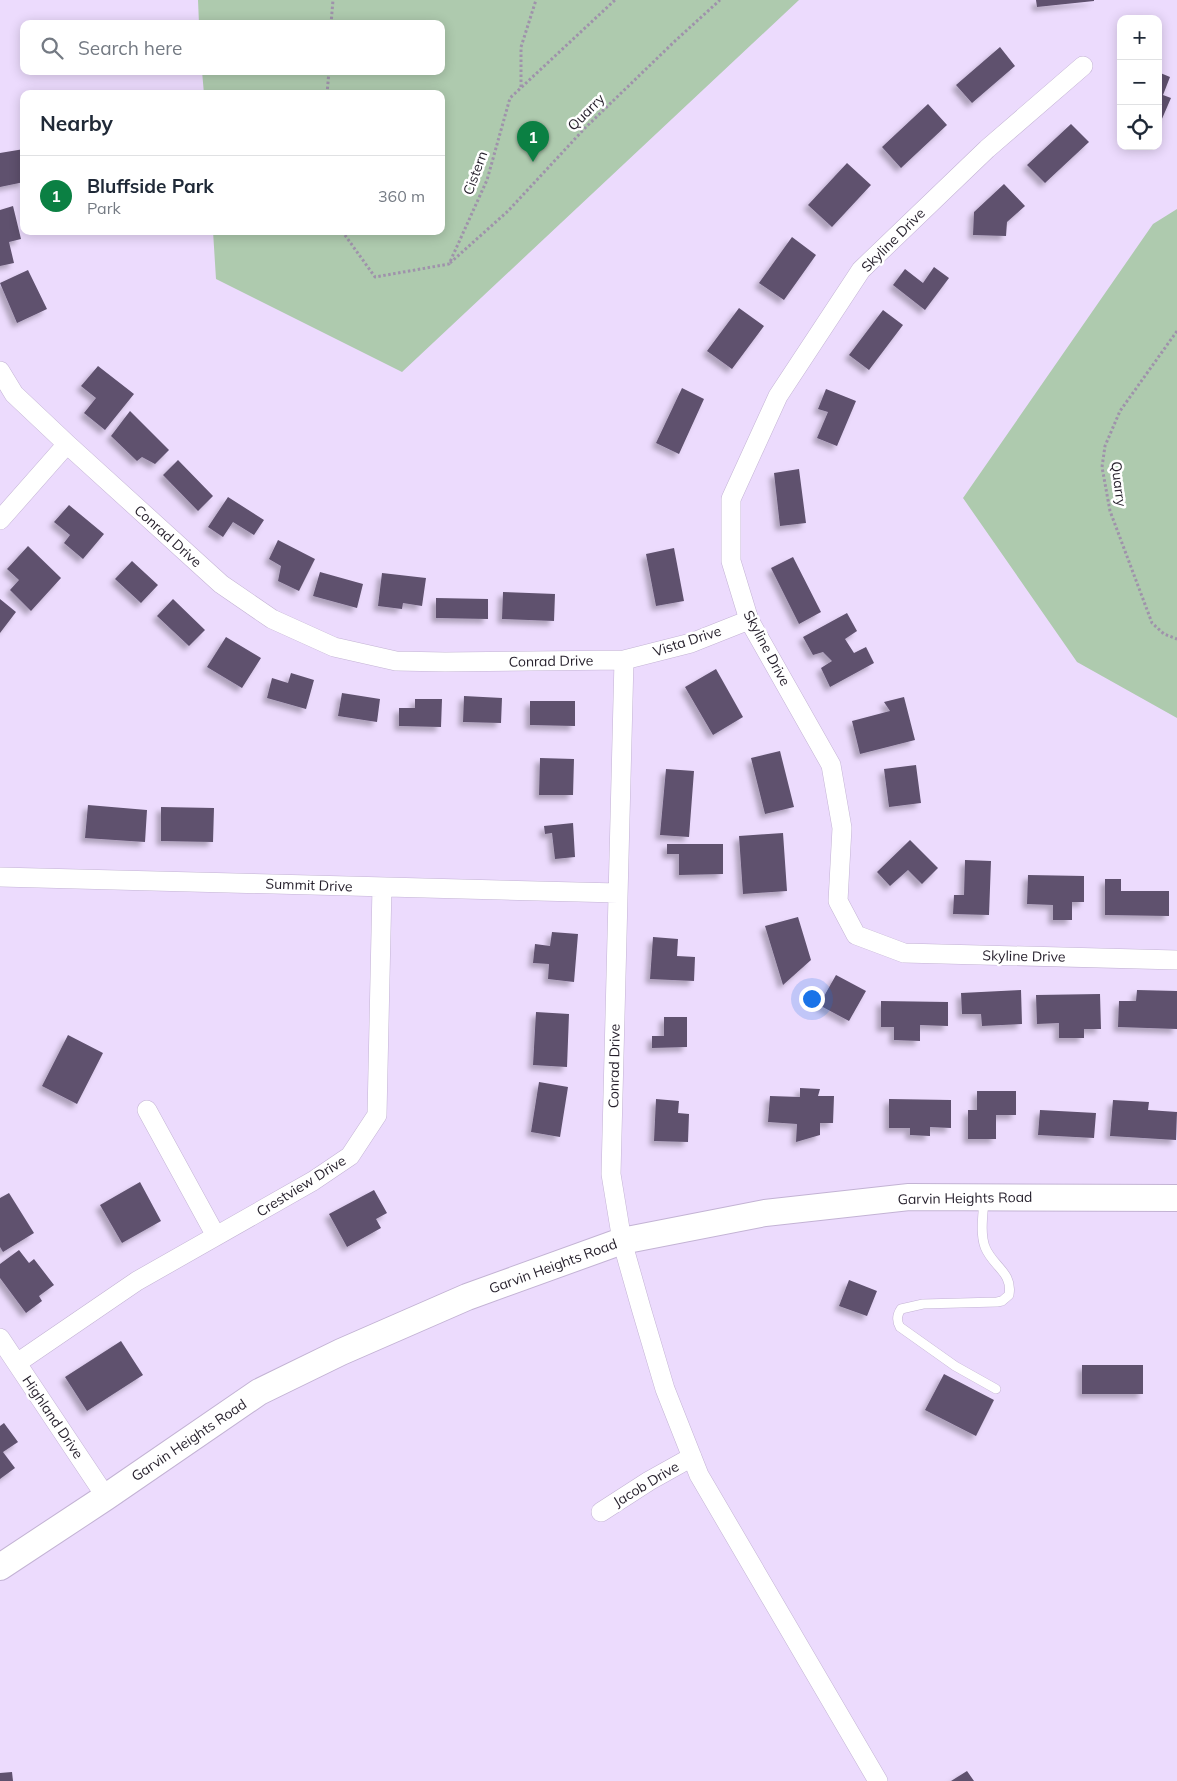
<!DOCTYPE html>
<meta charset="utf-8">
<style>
:root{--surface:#fff;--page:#f6f6f7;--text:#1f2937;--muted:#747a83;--line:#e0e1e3;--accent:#0b8043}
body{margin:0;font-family:Mulish,sans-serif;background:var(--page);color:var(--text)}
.controls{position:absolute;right:15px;top:15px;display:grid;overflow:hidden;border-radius:10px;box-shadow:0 2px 12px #0003}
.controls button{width:45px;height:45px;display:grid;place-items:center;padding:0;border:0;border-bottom:1px solid var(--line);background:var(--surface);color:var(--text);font:25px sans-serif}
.you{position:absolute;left:811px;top:998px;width:18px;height:18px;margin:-12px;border:4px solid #fff;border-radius:50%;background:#1a73e8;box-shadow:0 0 0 8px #1a73e833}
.badge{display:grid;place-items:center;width:32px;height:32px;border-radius:50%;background:var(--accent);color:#fff;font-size:16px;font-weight:700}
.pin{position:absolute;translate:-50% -41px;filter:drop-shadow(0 1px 2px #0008)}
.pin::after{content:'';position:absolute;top:26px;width:18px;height:15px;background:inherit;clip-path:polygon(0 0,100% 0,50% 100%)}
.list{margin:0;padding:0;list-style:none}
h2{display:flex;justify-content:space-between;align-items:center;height:65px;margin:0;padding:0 20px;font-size:21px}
h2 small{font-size:16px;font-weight:400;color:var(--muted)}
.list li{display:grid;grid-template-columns:32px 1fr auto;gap:15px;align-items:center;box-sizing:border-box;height:80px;padding:0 20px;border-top:1px solid var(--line)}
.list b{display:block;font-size:19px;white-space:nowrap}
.list p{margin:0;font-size:16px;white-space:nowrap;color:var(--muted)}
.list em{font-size:16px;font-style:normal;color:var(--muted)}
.icon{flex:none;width:28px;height:28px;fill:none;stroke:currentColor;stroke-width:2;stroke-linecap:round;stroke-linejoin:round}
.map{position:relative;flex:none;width:1177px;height:1781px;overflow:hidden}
.search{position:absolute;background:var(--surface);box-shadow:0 2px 12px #0003;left:20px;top:20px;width:425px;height:55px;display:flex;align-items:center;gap:12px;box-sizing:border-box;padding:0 18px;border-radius:10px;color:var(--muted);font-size:19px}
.panel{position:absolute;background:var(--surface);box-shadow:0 2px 12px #0003;left:20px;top:90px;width:425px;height:145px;border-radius:10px}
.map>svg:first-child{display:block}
</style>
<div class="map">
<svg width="1177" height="1781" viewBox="0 0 1177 1781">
<defs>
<filter id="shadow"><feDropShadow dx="-4.5" dy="4.5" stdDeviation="2.5" flood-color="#0004"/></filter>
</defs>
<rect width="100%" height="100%" fill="#ecdbfd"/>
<path fill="#aecaae" d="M198 0H799L402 372 216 279 213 231H441V94H204L202 71H441V24H199Z
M1177 209V718L1077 662 963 498 1153 224Z"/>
<path fill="#5f516e" filter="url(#shadow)" d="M1036 0H1094V1L1037 7Z
M1000 47 1015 66 972 103 956 85Z
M1158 72 1170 77 1163 95 1171 98 1158 128Z
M928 104 947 125 901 168 882 147Z
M1071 124 1089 142 1045 183 1027 165Z
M24 149V182L0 187V153Z
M847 163 871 185 832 227 808 205Z
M1004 184 1025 206 1007 222 1006 236 973 235 974 212Z
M13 206 21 239 9 242 14 263 0 266V210Z
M792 237 816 255 784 300 759 283Z
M934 267 949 278 925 310 893 285 905 269 923 283Z
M28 270 47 309 17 323 0 283Z
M739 308 764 326 732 369 707 351Z
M883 310 903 325 869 370 849 355Z
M98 366 134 394 105 430 84 413 96 398 81 386Z
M682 388 704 399 679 454 656 443Z
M826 389 856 401 837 446 817 438 828 412 818 409Z
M130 411 169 450 155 464 142 457 137 461 111 436Z
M178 460 213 496 198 511 163 475Z
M799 469 806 523 780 526 774 473Z
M228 497 264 520 254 535 233 522 223 537 208 527Z
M69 505 104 534 83 559 64 543 70 535 54 522Z
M278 540 315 559 299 591 278 581 281 566 269 559Z
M28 546 61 578 31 611 10 590 19 580 7 569Z
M674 548 684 601 656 606 646 554Z
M793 557 821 612 799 624 771 568Z
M132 561 158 585 141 603 115 579Z
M320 572 363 584 357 608 313 596Z
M382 573 426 578 422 606 403 603 402 609 378 606Z
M503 592 555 594 554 621 502 619Z
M436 598 488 599V619L436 618Z
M0 599 16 612 0 633Z
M173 599 205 630 189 646 157 616Z
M847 613 857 631 845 639 854 653 866 647 874 663 830 687 821 668 832 661 823 652 813 655 803 637Z
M226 637 261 658 242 688 207 667Z
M716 669 743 717 713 735 685 687Z
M291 673 314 680 306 709 267 698 272 678 288 683Z
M342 693 380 699 377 722 338 716Z
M464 696 502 698 501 723 463 722Z
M904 697 915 740 860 754 852 721 890 711 884 702Z
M415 699H442L441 727 399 726V708H415Z
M530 701H575V726L530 725Z
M780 751 794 807 765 814 751 758Z
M540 758 574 759 573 795H539Z
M916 765 921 803 889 807 884 769Z
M666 769 694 771 689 837 660 835Z
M88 805 147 810 145 842 85 838Z
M161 807 214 808 213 842 161 841Z
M573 823 575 857 555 859 552 833 545 834 544 826Z
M783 833 787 891 743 894 739 836Z
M910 840 938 868 922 884 908 870 890 886 877 872Z
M667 844H723V874L679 875V854H667Z
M965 860 991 861 989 915 953 914 954 895H964Z
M1028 875 1084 876V902H1072V920H1053V905L1027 904Z
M1105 879H1121V891H1169V916L1105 915Z
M798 917 811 960 783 985 765 926Z
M552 932 578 934 574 982 548 979 549 964 533 963 535 944 550 946Z
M653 937 678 939 677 956 695 957 694 981 650 979Z
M836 975 866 991 849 1021 819 1005Z
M1021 990 1022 1024 982 1026 981 1014H962L961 993Z
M1137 990 1177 991V1029L1118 1027 1119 1001H1136Z
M1100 994 1101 1029H1084V1038H1059V1023L1037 1024 1036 995Z
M881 1001 948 1002V1026L920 1025V1041L894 1040V1027H881Z
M536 1012 569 1014 567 1067 533 1065Z
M664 1017H687V1047L652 1048V1036H664Z
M68 1035 103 1053 77 1104 42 1086Z
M539 1082 568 1087 560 1137 531 1132Z
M800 1088 820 1089 818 1096H834L833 1123H820V1135L796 1142 797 1124 768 1122 770 1096 800 1097Z
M977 1091H1016V1115H996V1139H968V1110H977Z
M656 1099 679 1101 678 1113 689 1114 688 1142 654 1141Z
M889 1099 951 1100V1128L930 1127V1136L910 1135V1128H889Z
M1113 1100 1149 1102 1148 1110 1177 1112 1176 1140 1110 1136Z
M1040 1110 1096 1113 1094 1138 1038 1135Z
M140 1182 161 1221 122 1243 100 1205Z
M374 1190 387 1213 376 1219 381 1228 347 1247 329 1214Z
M9 1193 34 1233 3 1252 0 1247V1198Z
M19 1250 29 1263 34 1259 54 1285 39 1296 42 1301 26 1313 0 1278V1264Z
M849 1280 877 1291 867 1316 839 1306Z
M121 1341 143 1375 87 1411 65 1377Z
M1082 1365H1143V1394H1082Z
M944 1374 994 1400 976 1436 925 1410Z
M4 1423 18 1442 3 1452 15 1468 0 1479V1426Z
M967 1771 974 1781H951Z
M12 1772 13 1781H0V1773Z"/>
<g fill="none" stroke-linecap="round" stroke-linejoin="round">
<defs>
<path id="service" d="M984 1200C983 1215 980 1233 985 1247 993 1267 1013 1272 1009 1295L1002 1301 997 1302 923 1304 901 1309C897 1315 896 1320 900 1327L955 1366 996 1389"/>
<path id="minor" d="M1083 66 987 149 861 270 778 396 731 499V561L749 620 831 765 842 828 838 901 856 935 904 953 1177 960
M0 371 14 394 67 444 221 584 272 619 334 647 396 661 445 662 624 660 691 643 749 620
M0 520 67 444
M624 660 611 1174 622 1241 641 1308 665 1389 699 1475 878 1781
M0 877 618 893
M147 1110 216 1236
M0 1338 106 1497
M17 1363 137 1281 313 1181 350 1156 377 1115 382 887
M601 1512 649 1481 692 1457"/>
<path id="secondary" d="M0 1567 106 1497 259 1392 341 1352 467 1297 622 1241 765 1213 909 1197 1177 1198"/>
</defs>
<use href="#service" stroke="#c3b3d4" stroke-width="10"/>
<use href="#minor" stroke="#c3b3d4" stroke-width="20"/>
<use href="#secondary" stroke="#c3b3d4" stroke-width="28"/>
<path stroke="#9f92ab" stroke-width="3" stroke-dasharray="2.5 2.5" stroke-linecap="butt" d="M331 24 333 0
M521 87V47L536 0
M327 94 329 71
M342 231 375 277 449 264 487 180 510 98 615 0
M450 263 508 211 586 127 675 41 720 0
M1177 331 1120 411 1105 446 1102 467 1110 511 1152 623 1164 634 1177 639"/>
<use href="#service" stroke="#fff" stroke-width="9"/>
<use href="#minor" stroke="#fff" stroke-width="19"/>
<use href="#secondary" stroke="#fff" stroke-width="26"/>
</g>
<g text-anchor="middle" stroke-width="5" stroke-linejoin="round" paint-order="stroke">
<g font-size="14" fill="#241e2a" stroke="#fff">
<text transform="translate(586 112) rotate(-45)" y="5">Quarry</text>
<text transform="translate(475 173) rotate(-70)" y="5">Cistern</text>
<text transform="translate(893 240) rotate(-45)" y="5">Skyline Drive</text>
<text transform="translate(1119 484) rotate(83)" y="5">Quarry</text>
<text transform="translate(168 536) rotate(42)" y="5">Conrad Drive</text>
<text transform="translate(687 641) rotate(-18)" y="5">Vista Drive</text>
<text transform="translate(767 648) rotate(62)" y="5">Skyline Drive</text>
<text transform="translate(551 661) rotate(-1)" y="5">Conrad Drive</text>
<text transform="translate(309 885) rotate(2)" y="5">Summit Drive</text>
<text transform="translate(1024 956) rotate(1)" y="5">Skyline Drive</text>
<text transform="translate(614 1066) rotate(-89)" y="5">Conrad Drive</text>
<text transform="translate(301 1186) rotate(-32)" y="5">Crestview Drive</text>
<text transform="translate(965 1198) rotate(-1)" y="5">Garvin Heights Road</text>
<text transform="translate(553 1266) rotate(-20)" y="5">Garvin Heights Road</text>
<text transform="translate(53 1417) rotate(56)" y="5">Highland Drive</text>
<text transform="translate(189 1440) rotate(-34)" y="5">Garvin Heights Road</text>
<text transform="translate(646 1484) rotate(-31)" y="5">Jacob Drive</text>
</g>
</g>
</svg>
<div class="controls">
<button>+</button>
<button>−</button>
<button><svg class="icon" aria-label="locate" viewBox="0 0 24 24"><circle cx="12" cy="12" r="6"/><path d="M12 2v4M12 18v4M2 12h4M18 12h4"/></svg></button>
</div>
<div class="you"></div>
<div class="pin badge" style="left:533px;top:162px">1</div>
<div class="search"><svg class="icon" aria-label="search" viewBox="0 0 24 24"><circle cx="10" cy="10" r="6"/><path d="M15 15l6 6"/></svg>Search here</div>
<section class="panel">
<h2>Nearby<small></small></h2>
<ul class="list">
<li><span class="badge">1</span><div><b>Bluffside Park</b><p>Park</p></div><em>360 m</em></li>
</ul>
</section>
</div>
